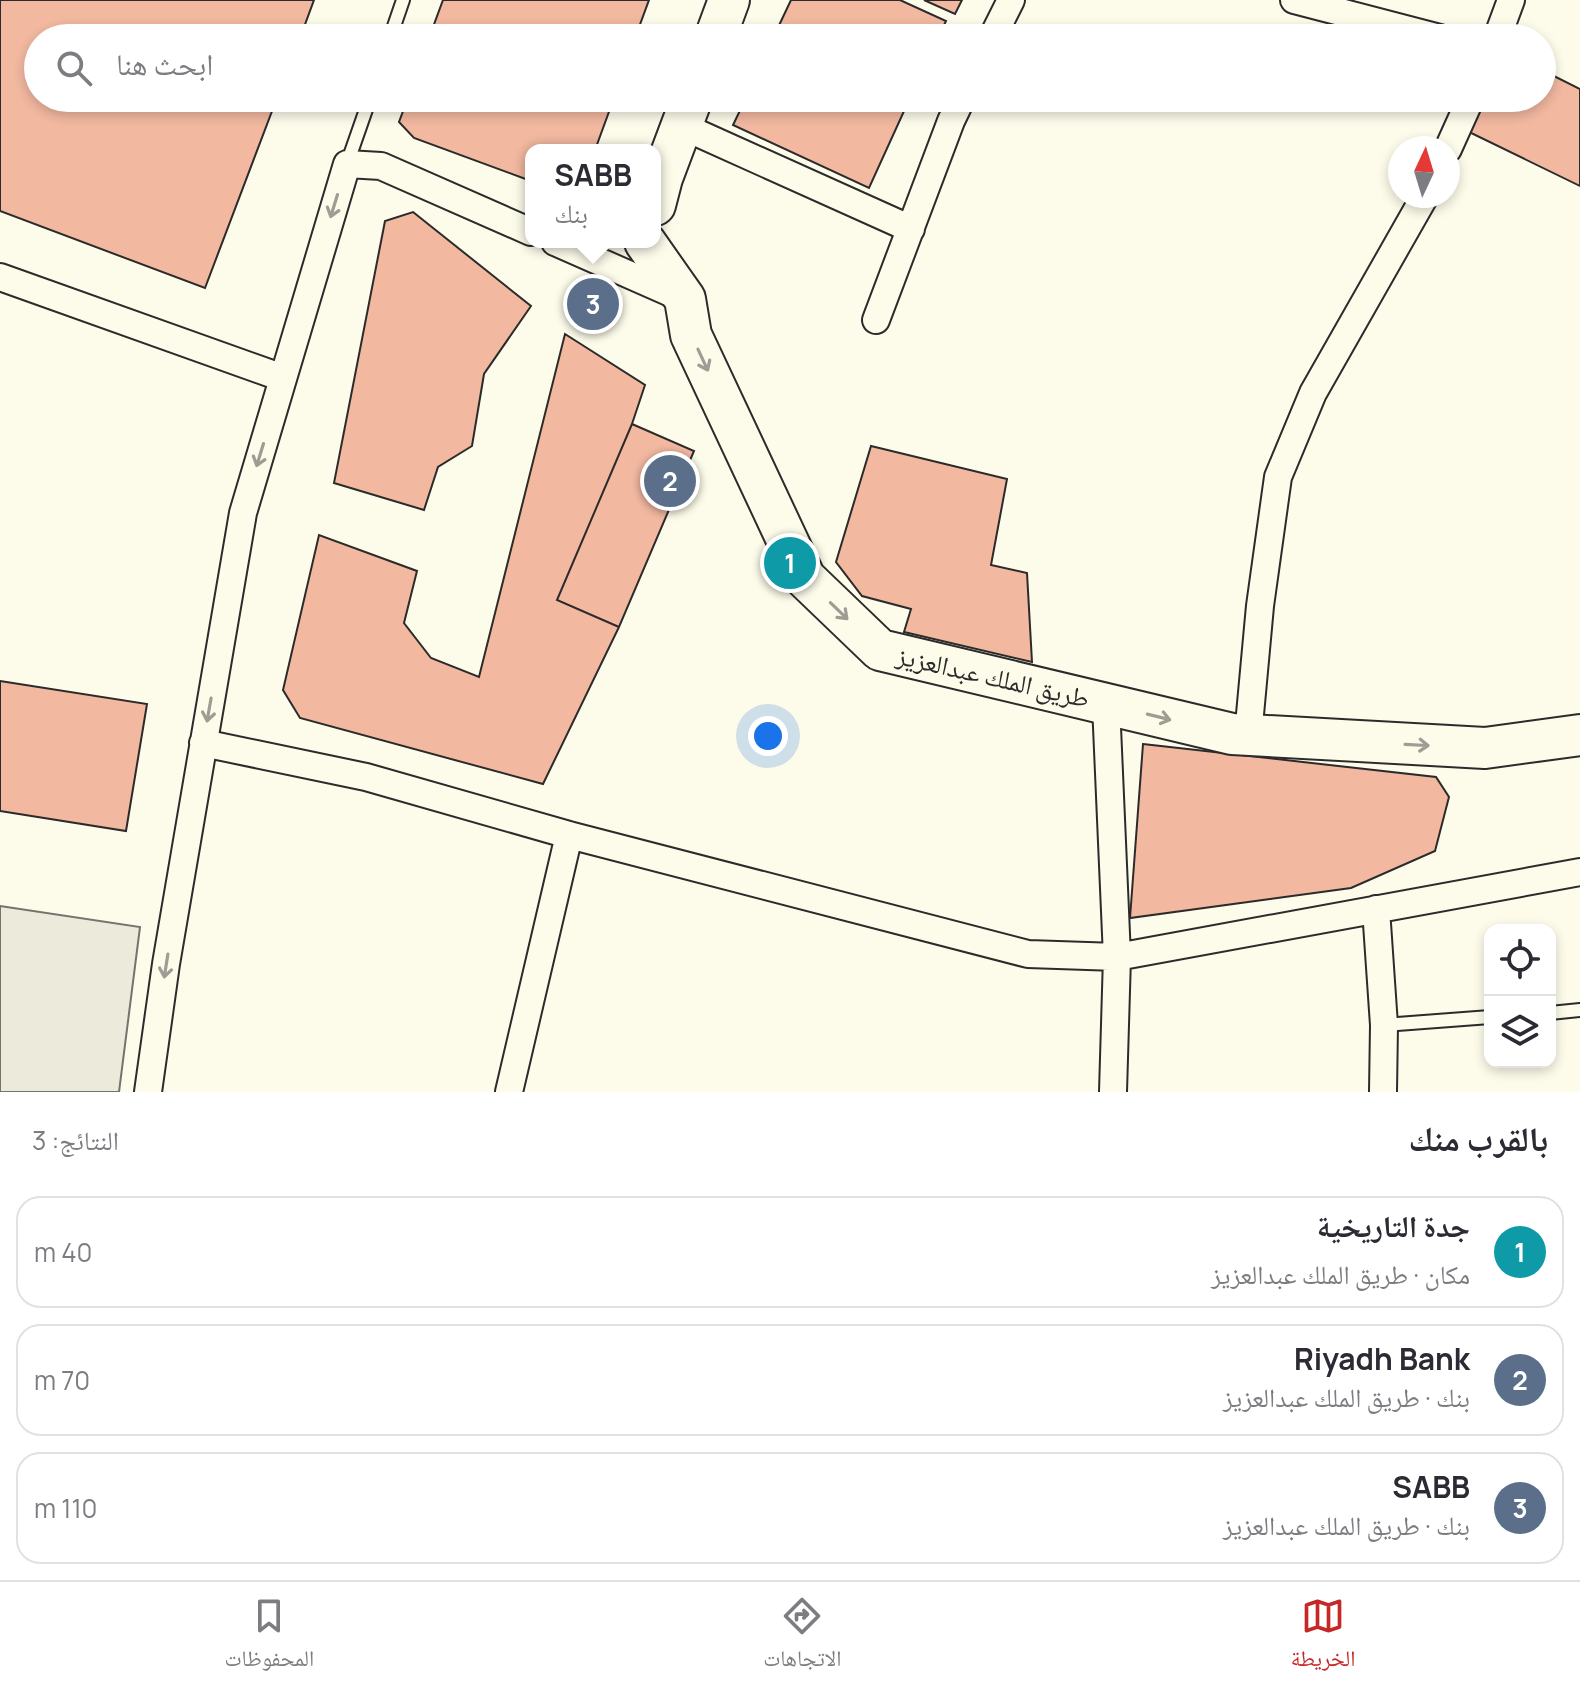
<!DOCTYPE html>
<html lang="ar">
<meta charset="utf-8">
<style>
:root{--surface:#fff;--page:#f7f7f7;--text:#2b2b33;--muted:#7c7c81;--line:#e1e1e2;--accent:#c62828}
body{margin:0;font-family:Manrope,"Noto Naskh Arabic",sans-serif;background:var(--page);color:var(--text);direction:rtl}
.controls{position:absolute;right:24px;bottom:24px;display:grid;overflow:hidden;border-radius:16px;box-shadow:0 4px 12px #0003}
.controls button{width:72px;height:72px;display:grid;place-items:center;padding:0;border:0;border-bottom:2px solid var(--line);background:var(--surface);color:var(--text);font:40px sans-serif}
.compass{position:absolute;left:1388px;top:136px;width:72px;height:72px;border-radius:50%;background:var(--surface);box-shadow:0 4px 12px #0003;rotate:4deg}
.you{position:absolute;left:768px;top:736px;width:28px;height:28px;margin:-20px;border:6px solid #fff;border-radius:50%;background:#1a73e8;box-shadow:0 0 0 12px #1a73e833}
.badge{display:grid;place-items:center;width:52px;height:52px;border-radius:50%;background:var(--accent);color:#fff;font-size:26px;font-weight:700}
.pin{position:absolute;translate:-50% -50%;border:4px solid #fff;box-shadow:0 2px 8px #0006}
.popup{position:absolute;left:525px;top:144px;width:136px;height:104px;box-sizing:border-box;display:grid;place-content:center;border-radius:16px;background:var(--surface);filter:drop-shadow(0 2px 6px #0005);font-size:26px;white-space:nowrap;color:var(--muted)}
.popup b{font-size:30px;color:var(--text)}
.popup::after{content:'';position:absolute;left:50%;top:100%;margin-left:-16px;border:16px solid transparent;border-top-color:var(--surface)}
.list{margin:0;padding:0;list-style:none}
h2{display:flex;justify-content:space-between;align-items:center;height:104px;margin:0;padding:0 32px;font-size:34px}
h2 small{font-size:26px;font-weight:400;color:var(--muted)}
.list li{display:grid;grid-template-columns:52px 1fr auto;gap:24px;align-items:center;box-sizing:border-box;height:112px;margin:0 16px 16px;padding:0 16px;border:2px solid var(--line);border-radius:24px}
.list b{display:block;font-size:30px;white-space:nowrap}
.list p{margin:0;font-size:26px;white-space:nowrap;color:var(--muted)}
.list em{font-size:26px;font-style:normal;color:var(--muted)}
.icon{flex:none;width:44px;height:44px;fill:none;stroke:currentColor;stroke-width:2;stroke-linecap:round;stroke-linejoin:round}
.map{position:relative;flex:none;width:1580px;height:1092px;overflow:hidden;direction:ltr}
.search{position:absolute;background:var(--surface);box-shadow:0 4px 12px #0003;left:24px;right:24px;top:24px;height:88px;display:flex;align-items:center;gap:20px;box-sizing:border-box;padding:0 28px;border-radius:44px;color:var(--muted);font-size:30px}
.sheet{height:488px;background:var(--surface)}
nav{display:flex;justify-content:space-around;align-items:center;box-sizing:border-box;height:112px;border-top:2px solid var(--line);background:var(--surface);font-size:22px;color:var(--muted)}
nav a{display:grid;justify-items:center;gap:4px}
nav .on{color:var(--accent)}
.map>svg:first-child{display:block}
</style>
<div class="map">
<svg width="1580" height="1092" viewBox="0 0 1580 1092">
<rect width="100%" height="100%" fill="#fdfbea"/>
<path fill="#eceadb" stroke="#74746e" stroke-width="2" d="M0 906 140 927 119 1092H0Z"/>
<path fill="#f2b8a0" stroke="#2b2b2b" stroke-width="2" d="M0 0H314L300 38H38V98H277L205 288 0 211Z
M443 0H649L635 38H429Z
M791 0H900L946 21 938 38H773Z
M924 0H962L955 14Z
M1542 70 1580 89V186L1467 131 1483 98H1542Z
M408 98H614L595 150H531V181L414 138 399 122Z
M746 98H910L869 188 733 125Z
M413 212 531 306 484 374 472 446 438 467 424 510 334 483 385 221Z
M565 334 645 385 632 424 557 600 619 627 543 784 300 718 283 690 319 535 417 571 404 623 431 658 479 677Z
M632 424 694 451 619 627 557 600Z
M871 446 1007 479 991 565 1027 573 1032 662 904 632 911 609 862 596 836 562Z
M0 681 147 704 126 831 0 811Z
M1143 744 1436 777 1449 797 1435 851 1351 888 1130 918Z"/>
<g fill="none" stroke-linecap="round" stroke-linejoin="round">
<defs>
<path id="lane" d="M390 38 403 0
M347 164 370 98
M1550 1013 1580 1010
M1384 1025 1490 1017"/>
<path id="street" d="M1294 0 1440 38
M992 38 1011 0
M1497 38 1511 0
M682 126 911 229
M1448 149 1471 98
M555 242 680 297
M0 277 283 378
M876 320 951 121 962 98
M1106 704 1117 957 1113 1092
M1248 736 1260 606 1278 477 1313 393 1425 196
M203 743 366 777 569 835 1028 954 1117 957 1580 872
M1376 909 1384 1025 1383 1092
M148 1092 166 964 243 513 347 164 381 166 531 232
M509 1092 569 835"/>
<path id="primary" d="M715 38 729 0
M655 205 662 178 692 98
M645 242 685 299 691 335 805 578 880 650 1232 734 1485 748 1580 735"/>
</defs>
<use href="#lane" stroke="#2b2b2b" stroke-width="16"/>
<use href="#street" stroke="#2b2b2b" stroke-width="30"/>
<use href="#primary" stroke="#2b2b2b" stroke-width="44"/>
<use href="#lane" stroke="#fdfbea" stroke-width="12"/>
<use href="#street" stroke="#fdfbea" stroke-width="26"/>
<use href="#primary" stroke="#fdfbea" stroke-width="40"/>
</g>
<defs><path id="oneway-shaft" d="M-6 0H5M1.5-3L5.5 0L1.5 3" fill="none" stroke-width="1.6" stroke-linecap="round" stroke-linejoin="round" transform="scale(2)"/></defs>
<g stroke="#9e9d94">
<use href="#oneway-shaft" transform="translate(334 206) rotate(107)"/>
<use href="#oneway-shaft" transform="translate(703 360) rotate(65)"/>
<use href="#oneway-shaft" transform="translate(260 455) rotate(107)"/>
<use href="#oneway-shaft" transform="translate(839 611) rotate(44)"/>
<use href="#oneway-shaft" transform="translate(209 710) rotate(100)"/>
<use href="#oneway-shaft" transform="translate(1159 717) rotate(14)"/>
<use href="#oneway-shaft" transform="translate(1417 745) rotate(3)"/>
<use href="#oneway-shaft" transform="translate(166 966) rotate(99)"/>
</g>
<g text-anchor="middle" stroke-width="6" stroke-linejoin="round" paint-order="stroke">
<g font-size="26" fill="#2b2b2b" stroke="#fdfbea">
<text transform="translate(993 677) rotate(13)" y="9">طريق الملك عبدالعزيز</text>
</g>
</g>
</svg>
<div class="controls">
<button><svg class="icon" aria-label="locate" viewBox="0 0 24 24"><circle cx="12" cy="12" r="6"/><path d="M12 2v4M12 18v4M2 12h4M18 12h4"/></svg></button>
<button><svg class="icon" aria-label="layers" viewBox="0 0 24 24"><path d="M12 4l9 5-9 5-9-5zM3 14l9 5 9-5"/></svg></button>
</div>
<svg class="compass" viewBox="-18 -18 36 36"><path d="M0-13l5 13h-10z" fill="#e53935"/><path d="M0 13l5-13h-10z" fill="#7c7c81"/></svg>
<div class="you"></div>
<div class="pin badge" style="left:790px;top:563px;background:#0f9aa8">1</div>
<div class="pin badge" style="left:670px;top:481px;background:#5c6f8a">2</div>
<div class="pin badge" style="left:593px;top:304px;background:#5c6f8a">3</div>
<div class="popup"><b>SABB</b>بنك</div>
<div class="search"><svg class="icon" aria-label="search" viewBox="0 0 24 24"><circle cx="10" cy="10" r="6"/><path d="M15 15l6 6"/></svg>ابحث هنا</div>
</div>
<section class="sheet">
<h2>بالقرب منك<small>النتائج: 3</small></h2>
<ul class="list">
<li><span class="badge" style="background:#0f9aa8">1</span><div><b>جدة التاريخية</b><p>مكان · طريق الملك عبدالعزيز</p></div><em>40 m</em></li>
<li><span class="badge" style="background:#5c6f8a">2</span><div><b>Riyadh Bank</b><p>بنك · طريق الملك عبدالعزيز</p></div><em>70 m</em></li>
<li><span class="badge" style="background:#5c6f8a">3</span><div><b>SABB</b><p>بنك · طريق الملك عبدالعزيز</p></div><em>110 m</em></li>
</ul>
</section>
<nav>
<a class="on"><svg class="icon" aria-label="map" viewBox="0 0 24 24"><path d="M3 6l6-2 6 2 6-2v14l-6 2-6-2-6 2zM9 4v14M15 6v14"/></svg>الخريطة</a>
<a><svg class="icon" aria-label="directions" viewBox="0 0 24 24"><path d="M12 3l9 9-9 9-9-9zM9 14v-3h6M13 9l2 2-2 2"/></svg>الاتجاهات</a>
<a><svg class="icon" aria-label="saved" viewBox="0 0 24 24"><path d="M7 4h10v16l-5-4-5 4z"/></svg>المحفوظات</a>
</nav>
